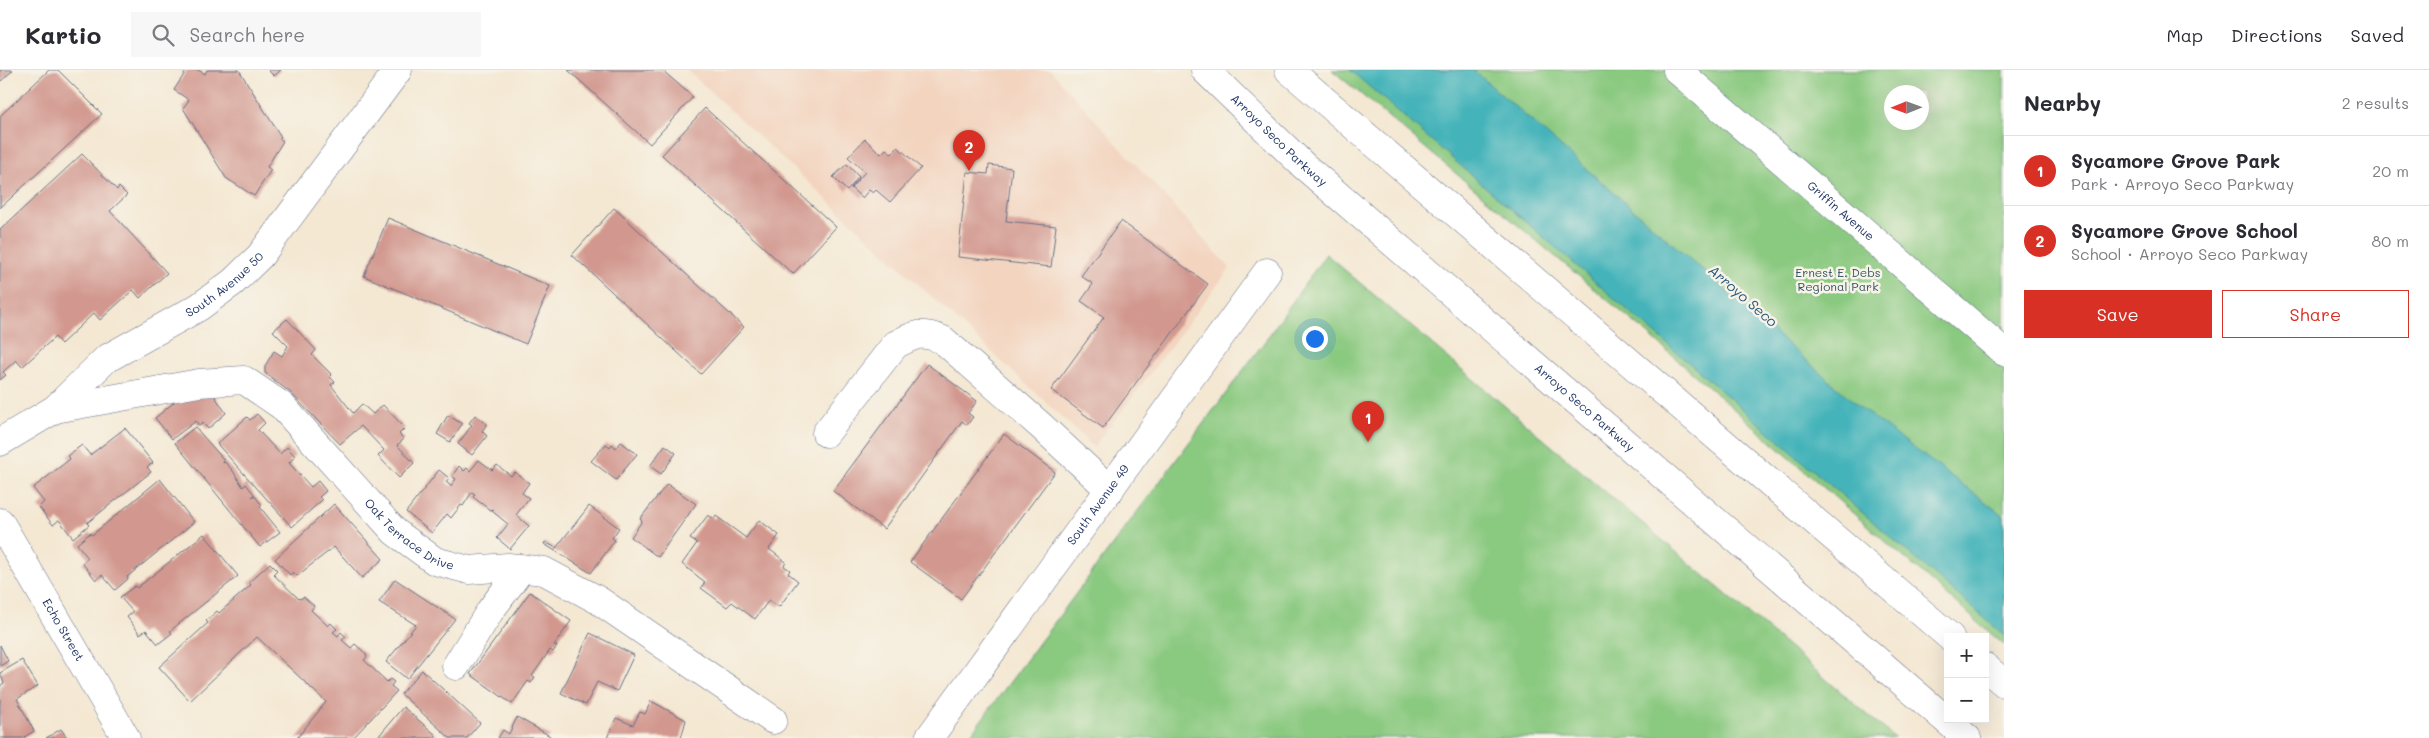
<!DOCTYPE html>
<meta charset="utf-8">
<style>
:root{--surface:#fff;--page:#f7f7f7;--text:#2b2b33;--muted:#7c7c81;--line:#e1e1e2;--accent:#d93025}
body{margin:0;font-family:Mali,sans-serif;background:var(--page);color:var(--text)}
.controls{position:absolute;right:15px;bottom:15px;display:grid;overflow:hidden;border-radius:0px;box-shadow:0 5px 20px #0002}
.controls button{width:45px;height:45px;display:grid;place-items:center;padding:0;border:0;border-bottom:1px solid var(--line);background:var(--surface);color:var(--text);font:25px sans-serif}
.compass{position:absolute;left:1884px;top:15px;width:45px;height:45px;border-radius:50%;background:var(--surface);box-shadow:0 5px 20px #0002;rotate:269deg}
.you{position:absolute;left:1314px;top:268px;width:18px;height:18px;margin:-12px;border:4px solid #fff;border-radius:50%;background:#1a73e8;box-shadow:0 0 0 8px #1a73e833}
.badge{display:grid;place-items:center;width:32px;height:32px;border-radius:50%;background:var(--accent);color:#fff;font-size:16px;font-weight:700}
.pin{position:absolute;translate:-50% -41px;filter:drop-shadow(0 1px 2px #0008)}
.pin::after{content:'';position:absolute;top:26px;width:18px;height:15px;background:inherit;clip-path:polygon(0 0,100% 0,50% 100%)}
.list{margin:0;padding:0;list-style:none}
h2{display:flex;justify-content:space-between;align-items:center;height:65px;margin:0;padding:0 20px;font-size:21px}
h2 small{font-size:16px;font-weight:400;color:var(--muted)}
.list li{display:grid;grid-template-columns:32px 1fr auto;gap:15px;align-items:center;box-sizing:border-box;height:70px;padding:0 20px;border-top:1px solid var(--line)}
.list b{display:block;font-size:19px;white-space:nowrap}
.list p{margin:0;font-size:16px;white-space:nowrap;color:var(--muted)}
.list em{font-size:16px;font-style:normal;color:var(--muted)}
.actions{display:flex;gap:10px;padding:15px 20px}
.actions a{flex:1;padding:11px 0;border:1px solid var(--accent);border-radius:0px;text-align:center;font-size:18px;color:var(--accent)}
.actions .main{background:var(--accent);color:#fff}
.icon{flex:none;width:28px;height:28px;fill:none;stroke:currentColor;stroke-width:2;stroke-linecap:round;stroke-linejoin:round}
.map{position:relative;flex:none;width:2004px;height:668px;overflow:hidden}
header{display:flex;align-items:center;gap:30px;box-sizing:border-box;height:70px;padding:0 25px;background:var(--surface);border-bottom:1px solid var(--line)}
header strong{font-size:24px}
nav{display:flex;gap:28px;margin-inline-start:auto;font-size:18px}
.search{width:350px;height:45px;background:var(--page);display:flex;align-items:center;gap:12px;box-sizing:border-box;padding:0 18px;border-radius:0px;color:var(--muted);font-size:19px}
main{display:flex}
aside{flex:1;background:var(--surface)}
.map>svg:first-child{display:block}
</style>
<header>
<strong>Kartio</strong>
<div class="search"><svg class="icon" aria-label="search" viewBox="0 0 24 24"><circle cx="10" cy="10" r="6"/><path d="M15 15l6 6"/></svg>Search here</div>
<nav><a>Map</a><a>Directions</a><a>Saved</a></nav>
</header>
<main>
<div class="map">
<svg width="2004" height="668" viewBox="0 0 2004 668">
<rect width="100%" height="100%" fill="#f7f3e8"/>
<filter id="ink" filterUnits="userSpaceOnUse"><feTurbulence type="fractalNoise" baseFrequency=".02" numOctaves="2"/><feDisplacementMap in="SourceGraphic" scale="10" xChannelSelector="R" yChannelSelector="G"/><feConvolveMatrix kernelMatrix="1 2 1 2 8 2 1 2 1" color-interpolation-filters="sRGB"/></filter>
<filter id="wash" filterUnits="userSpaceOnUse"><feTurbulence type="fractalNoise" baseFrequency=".0096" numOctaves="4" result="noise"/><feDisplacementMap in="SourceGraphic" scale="20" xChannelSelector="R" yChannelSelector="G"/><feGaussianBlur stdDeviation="1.12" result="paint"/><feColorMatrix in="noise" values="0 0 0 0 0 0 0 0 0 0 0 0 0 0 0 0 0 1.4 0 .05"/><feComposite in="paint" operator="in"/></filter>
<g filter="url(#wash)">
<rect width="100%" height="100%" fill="#f4e8d3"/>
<path fill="#f3d4bf" d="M687 0H1050L1230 198 1094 377Z"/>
<path fill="#8ac980" stroke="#527c6f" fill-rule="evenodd" d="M1332 0H2004V575L1641 258ZM1892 22H1922V52H1892Z
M1326 184 1895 668H968L1265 271Z"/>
<path fill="#44b4ba" stroke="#30728c" d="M1350 0H1473L1862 339 2004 446V565Z"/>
<g id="blocks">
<path fill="#d2988f" d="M0 0H13L0 12Z
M49 0H58L102 44 0 138V46Z
M187 0H198L205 4 207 0H239L281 67 279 68 283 71 267 97 271 100 254 126 226 108 183 38 189 30 174 20Z
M268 0H281L274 6Z
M568 0H662L693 27 650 74Z
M705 38 836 157 793 204 662 85Z
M865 69 881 84 886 79 892 84 898 77 921 98 890 132 876 120 873 123 869 120 862 128 851 118 865 102 848 87Z
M82 84 117 120 119 117 127 125 110 141 167 203 140 228 133 220 100 250 94 243 61 274 55 267 22 297 16 290 3 302 6 305 0 310V160Z
M847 94 859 107 847 121 833 107Z
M989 95 1012 98 1006 151 1056 156 1051 197 958 187 967 102 988 104Z
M614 138 744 257 701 304 572 185Z
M388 148 550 216 526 274 364 206Z
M1121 151 1208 214 1103 358 1051 320 1104 247 1081 231 1093 214 1081 206Z
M287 249 316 280 312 285 332 305 330 307 335 312 331 315 353 343 362 334 373 344 383 335 405 358 399 364 404 369 397 375 414 393 399 408 378 386 384 380 361 356 340 374 291 323 265 303V296L274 281 282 286 288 276 273 261Z
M927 294 977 331 968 343 973 347 967 355 962 351 884 459 833 421Z
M214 325 226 343 208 359 203 353 199 356 196 351 172 369 155 348 178 329Z
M257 344 265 353 258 360 280 384 287 377 295 386 289 393 311 417 318 411 326 421 319 427 322 430 292 457 217 374 247 347 250 350Z
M448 345 462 354 450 372 437 364Z
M475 345 487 354 482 361 487 366 472 385 458 374 472 355 469 353Z
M195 357 224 390 223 393 225 392 233 401 243 417 246 414 254 424 252 427 254 425 262 435 260 437 280 462 260 477 175 373Z
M125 358 153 393 147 397 151 402 87 453 89 455 73 468 59 450 53 455 39 437 44 432 33 418 70 389 67 386 82 375 90 385Z
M1004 364 1055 402 961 529 910 492Z
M621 372 637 384 616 410 591 391 606 374 610 377 612 374 616 378Z
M665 375 676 383 661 404 650 396Z
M479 390 492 400 497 395 511 406 515 402 529 413 522 423 529 428 516 445 529 456 510 479 497 468 508 454 492 441 494 439 490 440 473 427 475 424 472 422 463 436 461 435 451 448 447 444 432 463 406 442 439 400 449 408 446 412 451 416 456 409 452 406 459 396 464 401 467 398 470 401Z
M160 409 194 452 127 507 128 509 115 520 102 505 96 510 82 493 88 488 77 474 90 463 92 465Z
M667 414 696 434 658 487 631 467 642 451 640 449Z
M334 434 383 489 362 508 334 477 297 506 293 502 290 505 275 489Z
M589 436 619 458 612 468 615 470 591 503 544 474 545 472 556 478Z
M708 445 714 449 716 446 746 468 759 450 779 465 769 479 786 492 784 496 790 500 788 503 798 511 779 537 769 530 755 549 732 532 727 537 701 518 705 512 682 494 697 473 690 469Z
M204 464 238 506 170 561 172 563 158 574 146 560 140 564 127 547 133 542 120 527 135 516 137 518Z
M270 493 277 500 273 504 299 529 304 527 314 536 311 540 328 556 331 553 337 559 333 562 338 566 341 562 346 567 342 570 351 578 355 574 365 583 367 587 364 590 387 612 390 609 394 612 391 616 397 621 353 668H297L326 632 257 567 190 631 159 597 208 553 206 551 217 541 219 543 251 515 249 512Z
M395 509 455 549 407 609 386 592 416 555 379 532Z
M530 522 571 551 554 575 557 576 553 582 550 580 532 606 535 607 531 613 528 611 512 634 470 604Z
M590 563 634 585 617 621 597 612 586 635 561 623Z
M0 575 8 591 0 596Z
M22 590 38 616 17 629 34 661 23 668H0V616L4 613 0 603Z
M422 600 480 653 467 668H450L401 624Z
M651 631 686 650 681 668H607L616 648 633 655 640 642 645 644Z
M403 637 436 665 434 668H377Z
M517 647 550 666 549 668H498L503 660 509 664Z
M61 659 67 668H46Z"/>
</g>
</g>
<g filter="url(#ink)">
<use href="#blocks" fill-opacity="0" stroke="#677087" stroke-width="1"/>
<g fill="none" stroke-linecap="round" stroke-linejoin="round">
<defs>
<g id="minor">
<path id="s1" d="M1677 0 2004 282"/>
<path id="s2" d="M55 339 199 313 244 310 282 336 395 462 435 491 469 500 508 497 544 501 598 530 773 650"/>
<path d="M826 363 895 275C916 264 921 261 943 270L1041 356 1110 420"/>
<path id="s3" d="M0 372 55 339 106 289 199 237 233 212 260 186 398 0"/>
<path id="s4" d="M0 452 126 668"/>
<path d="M456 596 490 541 522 498"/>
<path id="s5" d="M929 668 1267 202"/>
</g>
<g id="highway">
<path id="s6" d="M1205 0 1304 96 1967 668"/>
<path d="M1289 0 1950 567"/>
<path d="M1985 597 2004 613"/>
</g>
</defs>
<use href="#minor" stroke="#677087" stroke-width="29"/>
<use href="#highway" stroke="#677087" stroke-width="29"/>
<use href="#minor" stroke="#fff" stroke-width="28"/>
<use href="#highway" stroke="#fff" stroke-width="28"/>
</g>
</g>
<g text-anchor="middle" stroke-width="5" stroke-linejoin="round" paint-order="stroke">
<g font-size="12" fill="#1b2f5e" stroke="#f7f3e8">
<text dy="4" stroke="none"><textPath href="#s6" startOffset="102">Arroyo Seco Parkway</textPath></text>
<text dy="4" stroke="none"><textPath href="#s1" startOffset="216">Griffin Avenue</textPath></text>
<text dy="4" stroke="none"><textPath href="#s3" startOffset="276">South Avenue 50</textPath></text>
<text dy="4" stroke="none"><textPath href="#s6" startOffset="508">Arroyo Seco Parkway</textPath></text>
<text dy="4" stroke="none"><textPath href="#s5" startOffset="288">South Avenue 49</textPath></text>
<text dy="4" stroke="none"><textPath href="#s2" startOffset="420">Oak Terrace Drive</textPath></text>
<text dy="4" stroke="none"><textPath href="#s4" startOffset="125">Echo Street</textPath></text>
</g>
<g font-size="12" fill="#375666" stroke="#f7f3e8">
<text x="1838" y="207">Ernest E. Debs<tspan x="1838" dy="14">Regional Park</tspan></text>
</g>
<g font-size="14" font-style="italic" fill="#27577a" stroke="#f7f3e8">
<text transform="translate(1743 226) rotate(41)" y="5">Arroyo Seco</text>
</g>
</g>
</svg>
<div class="controls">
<button>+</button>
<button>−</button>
</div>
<svg class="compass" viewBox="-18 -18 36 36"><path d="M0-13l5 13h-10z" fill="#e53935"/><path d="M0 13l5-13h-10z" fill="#7c7c81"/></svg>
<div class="you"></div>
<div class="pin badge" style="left:1368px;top:372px">1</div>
<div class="pin badge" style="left:969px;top:101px">2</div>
</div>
<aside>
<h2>Nearby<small>2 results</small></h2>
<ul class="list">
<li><span class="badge">1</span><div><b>Sycamore Grove Park</b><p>Park · Arroyo Seco Parkway</p></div><em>20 m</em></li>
<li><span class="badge">2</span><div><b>Sycamore Grove School</b><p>School · Arroyo Seco Parkway</p></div><em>80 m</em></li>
</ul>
<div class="actions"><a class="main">Save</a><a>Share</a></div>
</aside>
</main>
